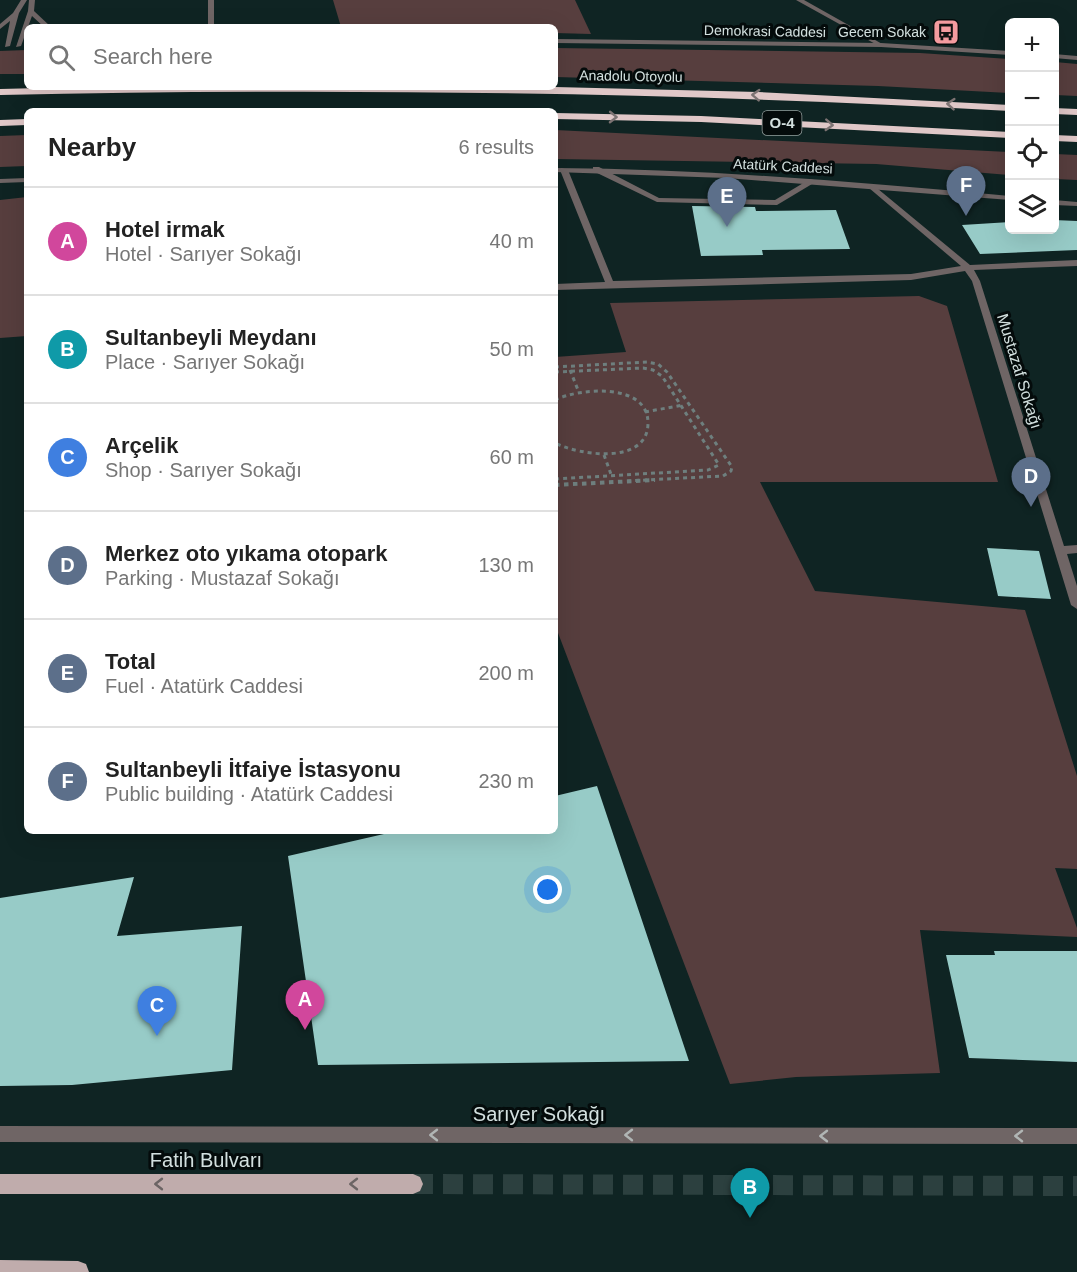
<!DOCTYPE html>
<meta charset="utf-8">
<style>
:root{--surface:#fff;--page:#f6f6f6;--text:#222;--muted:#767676;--line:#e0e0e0;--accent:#d93025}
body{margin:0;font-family:Arial,sans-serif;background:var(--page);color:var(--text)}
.controls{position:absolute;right:18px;top:18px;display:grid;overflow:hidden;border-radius:9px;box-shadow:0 6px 24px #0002}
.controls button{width:54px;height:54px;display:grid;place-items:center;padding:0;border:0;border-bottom:2px solid var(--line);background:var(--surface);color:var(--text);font:30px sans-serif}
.you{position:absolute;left:548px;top:890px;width:21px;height:21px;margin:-15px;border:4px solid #fff;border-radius:50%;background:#1a73e8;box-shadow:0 0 0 9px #1a73e833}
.badge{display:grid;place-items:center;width:39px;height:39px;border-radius:50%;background:var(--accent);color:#fff;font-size:20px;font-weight:700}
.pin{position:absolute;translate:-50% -50px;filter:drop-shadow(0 2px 3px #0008)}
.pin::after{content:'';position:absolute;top:32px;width:21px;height:18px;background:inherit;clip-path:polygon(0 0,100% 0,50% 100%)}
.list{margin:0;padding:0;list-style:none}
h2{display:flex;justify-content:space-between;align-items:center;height:78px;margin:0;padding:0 24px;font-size:26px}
h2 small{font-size:20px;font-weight:400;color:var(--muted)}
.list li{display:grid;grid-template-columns:39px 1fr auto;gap:18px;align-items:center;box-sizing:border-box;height:108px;padding:0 24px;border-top:2px solid var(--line)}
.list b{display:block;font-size:22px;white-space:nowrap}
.list p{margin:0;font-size:20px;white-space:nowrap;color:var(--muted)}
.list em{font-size:20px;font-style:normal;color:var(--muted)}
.icon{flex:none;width:33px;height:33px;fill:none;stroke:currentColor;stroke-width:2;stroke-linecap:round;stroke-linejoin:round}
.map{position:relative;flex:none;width:1077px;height:1272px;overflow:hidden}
.search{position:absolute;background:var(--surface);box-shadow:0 6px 24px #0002;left:24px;top:24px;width:534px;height:66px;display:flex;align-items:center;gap:15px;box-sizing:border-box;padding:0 21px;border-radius:9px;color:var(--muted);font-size:22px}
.panel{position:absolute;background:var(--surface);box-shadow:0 6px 24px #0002;left:24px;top:108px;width:534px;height:726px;border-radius:9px}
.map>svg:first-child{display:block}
</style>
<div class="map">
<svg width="1077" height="1272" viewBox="0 0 1077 1272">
<rect width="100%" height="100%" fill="#0f2423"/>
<path fill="#573e3e" d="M333 0H575L591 34 555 33V27H341Z
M555 48 920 53 1009 59V93L878 86 555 77Z
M27 50V74H0V51Z
M1055 62 1077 64V96L1055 95Z
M555 130 1009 152V175L876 164 555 159Z
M27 135V166L0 167V136Z
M1055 154 1077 155V180L1055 179Z
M27 197V336L0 338V200Z
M919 296 947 306 998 482H760L815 591 1025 610 1077 776V869L1055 868 1077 928V937L920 930 940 1073 796 1077 730 1084 555 625V357L626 352 610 303Z"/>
<path fill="#97cbc7" d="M692 206 755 207 756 211 836 210 850 249 762 250 763 255 701 256Z
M1054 220 1077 221V250L980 254 962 225 1010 222V230H1054Z
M987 548 1039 551 1051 599 998 596Z
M597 786 689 1061 318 1065 288 856 397 831H555V796Z
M134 877 117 936 242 926 232 1070 72 1085 0 1086V898Z
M994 951H1077V1062L969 1058 946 955H995Z"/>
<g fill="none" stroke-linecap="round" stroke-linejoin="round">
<path stroke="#2c403f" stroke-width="20" stroke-dasharray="20 10" stroke-linecap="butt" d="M413 1184 1077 1186"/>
<path stroke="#6e7f7e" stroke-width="3" stroke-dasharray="4 4" stroke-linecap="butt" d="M555 367 647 362 658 364 667 372 732 467 731 471 723 476 627 481
M570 370 578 390
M555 372 643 368 653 370 662 376 719 465 708 470 555 479
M555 400C579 388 648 382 648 423 648 466 578 455 555 443
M645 412 683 405
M604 455 612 477"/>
<path stroke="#6e7f7e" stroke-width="4" stroke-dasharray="4.5 4.5" stroke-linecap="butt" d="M555 485 655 480"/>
<path fill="#6f6565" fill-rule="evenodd" d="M593 167H599L659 198 775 200 810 179 817 181 777 205 657 202 593 171Z"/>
<path fill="#6f6565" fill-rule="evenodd" d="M208 0H214V27H208Z
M796 0H804L884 45 879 46Z
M561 168 568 170 613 281 911 274 961 266 869 188V184H872L970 265 1077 260V266L974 270 980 281 1064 546 1077 545V553L1067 554 1077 586V609L1071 605 972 281 965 271 911 280 555 290V284L605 282 560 170Z
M0 1126 1077 1128V1144L0 1142Z"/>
<path fill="#6f6565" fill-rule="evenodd" d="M21 0H27L19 13 10 46 5 47 10 21 0 29V24L13 13Z
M29 0H35L34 11 51 27H44L32 16 21 46 16 47 28 11Z
M555 39 881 43 1010 51V55L881 47 555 43Z
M1054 54 1077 56V60L1054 58Z
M555 168C707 169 858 182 1010 196V200L726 178 555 172Z
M27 178V182L0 183V179Z
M1054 200 1077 202V206L1054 205Z"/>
<path fill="#c0acac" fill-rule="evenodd" d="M0 1174H413L420 1177 423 1184 420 1191 413 1194H0Z
M0 1260 78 1261 86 1264 89 1272H0Z"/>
<path fill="#e0c8c8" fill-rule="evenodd" d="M80 87H555L758 92 1010 105V111C673 92 337 88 0 95V89Z
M1054 108 1077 109V115L1054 114Z
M555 113 701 116 1010 132V138L701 122 555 119Z
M27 119V125L0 126V120Z
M1054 135 1077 136V142L1054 141Z"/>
</g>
<defs><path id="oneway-chevron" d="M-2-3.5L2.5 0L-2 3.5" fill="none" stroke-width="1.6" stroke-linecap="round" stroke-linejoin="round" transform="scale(1.5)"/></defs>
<g stroke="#7d7373">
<use href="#oneway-chevron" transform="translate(756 95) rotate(-177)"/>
<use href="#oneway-chevron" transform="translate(951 104) rotate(-176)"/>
<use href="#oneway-chevron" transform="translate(613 117) rotate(1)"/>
<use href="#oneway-chevron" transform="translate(829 125) rotate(3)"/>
</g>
<g stroke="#b0b5b4">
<use href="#oneway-chevron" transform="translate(434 1135) rotate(-180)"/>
<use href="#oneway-chevron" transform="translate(629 1135) rotate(-180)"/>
<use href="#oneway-chevron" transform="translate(824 1136) rotate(-180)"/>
<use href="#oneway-chevron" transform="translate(1019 1136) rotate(-180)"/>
</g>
<g stroke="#6b6464">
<use href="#oneway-chevron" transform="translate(159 1184) rotate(-180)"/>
<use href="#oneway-chevron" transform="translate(354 1184) rotate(-180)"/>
</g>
<defs>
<symbol id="bus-square" viewBox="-11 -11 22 22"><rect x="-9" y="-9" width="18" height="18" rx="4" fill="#f49b9f" stroke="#040b0b"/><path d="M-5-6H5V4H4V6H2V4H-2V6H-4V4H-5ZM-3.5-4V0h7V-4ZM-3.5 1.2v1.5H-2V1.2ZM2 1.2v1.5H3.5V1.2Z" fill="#111"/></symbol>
</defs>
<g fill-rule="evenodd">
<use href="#bus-square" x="931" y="17" width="30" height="30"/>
</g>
<g text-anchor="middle" stroke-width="6" stroke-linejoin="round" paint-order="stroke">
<g font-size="14" fill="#d3e0df" stroke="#040b0b">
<text transform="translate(765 31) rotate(1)" y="5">Demokrasi Caddesi</text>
<text transform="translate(631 76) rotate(1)" y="5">Anadolu Otoyolu</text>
<text transform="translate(783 166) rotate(3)" y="5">Atatürk Caddesi</text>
</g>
<g font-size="14" fill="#d3e0df" stroke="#040b0b" text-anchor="end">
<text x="926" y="37">Gecem Sokak</text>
</g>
<rect fill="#040b0b" stroke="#95a09f" stroke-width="1.5" x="762.5" y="111" width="39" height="24" rx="4.5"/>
<g font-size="15" font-weight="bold" fill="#d3e0df">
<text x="782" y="128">O-4</text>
</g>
<g font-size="16" fill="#d3e0df" stroke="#040b0b">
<text transform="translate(1020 371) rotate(73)" y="6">Mustazaf Sokağı</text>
</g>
<g font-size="20" fill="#d3e0df" stroke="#040b0b">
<text x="539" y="1121">Sarıyer Sokağı</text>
<text x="206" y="1167">Fatih Bulvarı</text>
</g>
</g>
</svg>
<div class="controls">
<button>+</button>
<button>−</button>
<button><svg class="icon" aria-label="locate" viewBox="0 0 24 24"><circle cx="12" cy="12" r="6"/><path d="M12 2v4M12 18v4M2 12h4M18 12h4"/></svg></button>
<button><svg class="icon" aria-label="layers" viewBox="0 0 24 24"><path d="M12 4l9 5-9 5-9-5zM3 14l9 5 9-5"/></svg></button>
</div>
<div class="you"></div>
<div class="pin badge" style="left:305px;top:1030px;background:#d1479c">A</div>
<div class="pin badge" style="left:750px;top:1218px;background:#0f9aa8">B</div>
<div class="pin badge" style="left:157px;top:1036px;background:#3f7fe0">C</div>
<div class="pin badge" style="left:1031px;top:507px;background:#5c6f8a">D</div>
<div class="pin badge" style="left:727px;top:227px;background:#5c6f8a">E</div>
<div class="pin badge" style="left:966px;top:216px;background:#5c6f8a">F</div>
<div class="search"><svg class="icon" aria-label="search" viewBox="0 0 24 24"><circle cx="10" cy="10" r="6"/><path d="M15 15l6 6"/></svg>Search here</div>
<section class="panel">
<h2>Nearby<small>6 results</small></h2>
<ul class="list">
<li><span class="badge" style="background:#d1479c">A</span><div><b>Hotel irmak</b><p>Hotel · Sarıyer Sokağı</p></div><em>40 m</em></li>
<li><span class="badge" style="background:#0f9aa8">B</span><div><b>Sultanbeyli Meydanı</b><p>Place · Sarıyer Sokağı</p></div><em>50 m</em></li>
<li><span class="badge" style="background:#3f7fe0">C</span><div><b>Arçelik</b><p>Shop · Sarıyer Sokağı</p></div><em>60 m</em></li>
<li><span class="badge" style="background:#5c6f8a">D</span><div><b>Merkez oto yıkama otopark</b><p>Parking · Mustazaf Sokağı</p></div><em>130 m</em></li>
<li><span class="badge" style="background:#5c6f8a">E</span><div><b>Total</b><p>Fuel · Atatürk Caddesi</p></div><em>200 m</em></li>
<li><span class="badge" style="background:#5c6f8a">F</span><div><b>Sultanbeyli İtfaiye İstasyonu</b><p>Public building · Atatürk Caddesi</p></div><em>230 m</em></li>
</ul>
</section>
</div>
